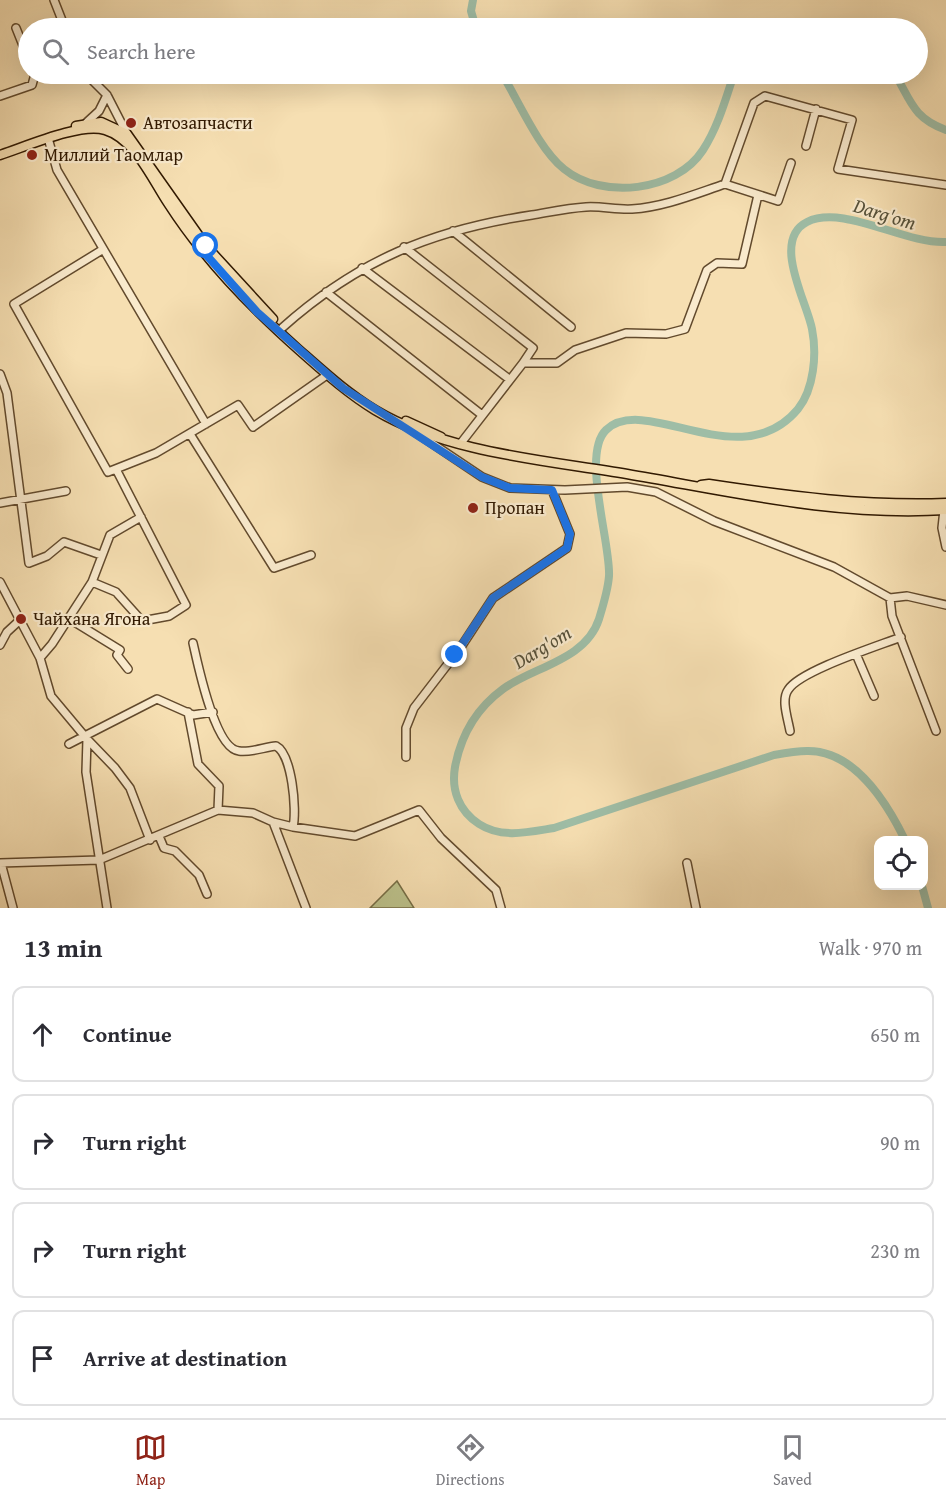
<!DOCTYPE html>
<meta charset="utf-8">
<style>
:root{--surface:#fff;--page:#f2f2f3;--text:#2b2b33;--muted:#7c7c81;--line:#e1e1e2;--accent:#8f2418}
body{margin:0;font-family:"Gentium Book Plus",serif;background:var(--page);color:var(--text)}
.controls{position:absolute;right:18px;bottom:18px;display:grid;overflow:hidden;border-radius:12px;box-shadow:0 6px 24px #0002}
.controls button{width:54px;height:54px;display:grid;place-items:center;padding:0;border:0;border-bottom:2px solid var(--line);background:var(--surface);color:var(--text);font:30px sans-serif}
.stop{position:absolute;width:18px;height:18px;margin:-14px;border:4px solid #1a73e8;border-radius:50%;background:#fff}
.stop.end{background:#1a73e8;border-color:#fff;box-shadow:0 2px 6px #0008}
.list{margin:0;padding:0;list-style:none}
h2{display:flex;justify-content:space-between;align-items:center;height:78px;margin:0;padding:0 24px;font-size:26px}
h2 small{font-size:20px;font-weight:400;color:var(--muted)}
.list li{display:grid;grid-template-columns:39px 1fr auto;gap:18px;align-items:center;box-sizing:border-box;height:96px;margin:0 12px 12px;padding:0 12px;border:2px solid var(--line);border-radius:12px}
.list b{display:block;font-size:22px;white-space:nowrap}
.list em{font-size:20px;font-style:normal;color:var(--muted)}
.icon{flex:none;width:33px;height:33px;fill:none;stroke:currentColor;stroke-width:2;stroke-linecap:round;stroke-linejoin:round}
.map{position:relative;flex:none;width:946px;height:908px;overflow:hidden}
.search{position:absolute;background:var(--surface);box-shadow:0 6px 24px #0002;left:18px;right:18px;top:18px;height:66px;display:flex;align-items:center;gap:15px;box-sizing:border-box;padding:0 21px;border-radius:33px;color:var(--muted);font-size:22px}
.sheet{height:510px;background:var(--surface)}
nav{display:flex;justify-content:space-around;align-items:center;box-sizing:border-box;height:84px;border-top:2px solid var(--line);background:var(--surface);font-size:16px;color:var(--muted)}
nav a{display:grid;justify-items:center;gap:3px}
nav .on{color:var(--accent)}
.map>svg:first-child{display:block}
</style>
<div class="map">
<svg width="946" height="908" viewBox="0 0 946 908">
<rect width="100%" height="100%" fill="#f6dfb2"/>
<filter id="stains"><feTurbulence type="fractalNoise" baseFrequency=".00333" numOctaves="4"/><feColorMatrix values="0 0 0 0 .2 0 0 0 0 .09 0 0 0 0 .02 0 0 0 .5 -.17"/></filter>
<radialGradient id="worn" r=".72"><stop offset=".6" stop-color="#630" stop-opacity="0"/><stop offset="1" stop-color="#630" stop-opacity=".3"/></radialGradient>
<path fill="#bcc28c" stroke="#766e46" stroke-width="1.5" d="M397 881 414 908H370Z"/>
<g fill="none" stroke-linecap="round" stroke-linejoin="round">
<path stroke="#9ebda6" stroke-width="8" d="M473 0 471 11 476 28
M502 74C519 102 539 149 564 169 602 200 676 192 703 150 718 127 726 98 734 74
M895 74C911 101 913 118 946 130
M905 840C887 803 854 750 807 751 796 751 785 753 774 755L554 828C529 832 502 839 479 824 459 811 451 790 455 767 461 735 477 708 503 689 533 667 586 660 599 619 603 606 608 590 609 576 611 544 581 454 606 430 645 392 741 478 798 409 814 389 817 354 812 329 807 302 771 240 807 222 843 204 904 244 946 242
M922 886 928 908"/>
<defs>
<path id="minor" d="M54 0 65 28
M16 28 28 58
M86 74 107 95
M0 96 32 85 35 74
M87 122 99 111 107 95 127 134
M48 138 57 170 206 424
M806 146 816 109
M725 184 778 201 791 163
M453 231 571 327
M404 247 533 348 523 363
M102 250 14 304 108 472 156 453 238 405 253 427 327 375
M362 268 509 379
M326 292 482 415
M282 328C358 260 432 230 532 215 550 212 568 208 586 207 602 206 617 210 632 209 664 207 695 194 725 184L754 103 765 96 852 120 838 169 946 185
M0 374 7 393 29 563 47 556 64 542 101 555
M412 430 482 477 510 488 565 490 627 487 656 492 714 521 834 567 890 598 907 596 946 605
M190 434 274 568 311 555
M461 443 523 363H557L575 350 626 333 666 334 685 329 707 270 717 263 742 264 758 195
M0 503 66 491
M944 510 942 528 946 547
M0 582 40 658 51 696 87 739 115 768 130 788 150 840
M92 582 116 592 142 621 169 616 186 605 117 471
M890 598 892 616 936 731
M68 618 120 650 117 655 128 669
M193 643C198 665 215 749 239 751 250 753 265 747 276 746 292 754 297 810 293 827
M0 645 7 632 20 620
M856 654 874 696
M40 658 52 644 92 582 110 535 141 517
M188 712 198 764 219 786 218 810
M790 731C788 719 781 700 788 690 799 671 878 646 901 637
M87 739 86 772 107 908
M69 744 157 699 193 715 213 712
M406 757V728L414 708 461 647 493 598 567 548 570 534 552 490
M273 822 306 908
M159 836 164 848 175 851 199 875 207 894
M0 863 99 860 218 810 253 813 273 822 293 827 355 836 419 810 441 838 496 890 501 908
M1 863 13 908
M687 863 696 908"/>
<path id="major" d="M76 126 101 122 127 134 206 246 273 319
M0 155C25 147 81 122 105 130 135 139 152 179 168 203 204 259 249 305 298 349 323 371 347 393 375 410 447 453 545 460 627 474 733 492 837 517 946 510
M406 421 441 437
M701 485 709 484C788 496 866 506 946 503"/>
</defs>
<use href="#minor" stroke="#624a2d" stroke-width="10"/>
<use href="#major" stroke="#311901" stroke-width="11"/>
<use href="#minor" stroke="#f9eacd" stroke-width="7"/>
<use href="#major" stroke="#f6dfb2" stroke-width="8"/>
</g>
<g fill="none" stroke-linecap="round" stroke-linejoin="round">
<path stroke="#1a73e8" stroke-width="8" d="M206 246 201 249 257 312 343 388 482 477 510 488 552 490 570 534 567 548 493 598 455 655"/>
</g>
<g fill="#8f2418" stroke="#f9eacd" stroke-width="2">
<circle cx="131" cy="123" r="6"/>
<circle cx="32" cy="155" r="6"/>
<circle cx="473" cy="508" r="6"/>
<circle cx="21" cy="619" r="6"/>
</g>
<g text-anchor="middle" stroke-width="4.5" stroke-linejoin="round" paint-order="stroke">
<g font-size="18" fill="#311901" stroke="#f9eacd" text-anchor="start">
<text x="143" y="129">Автозапчасти</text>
<text x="44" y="161">Миллий Таомлар</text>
<text x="485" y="514">Пропан</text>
<text x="33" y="625">Чайхана Ягона</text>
</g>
<g font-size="20" font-style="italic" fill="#57523b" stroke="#f9eacd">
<text transform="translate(885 214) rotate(17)" y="7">Darg'om</text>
<text transform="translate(542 647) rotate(-31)" y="7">Darg'om</text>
</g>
</g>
<rect width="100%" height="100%" filter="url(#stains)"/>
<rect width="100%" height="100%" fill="url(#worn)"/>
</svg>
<div class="controls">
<button><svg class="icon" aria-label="locate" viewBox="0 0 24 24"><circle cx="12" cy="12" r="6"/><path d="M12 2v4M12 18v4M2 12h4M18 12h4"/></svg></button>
</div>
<div class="stop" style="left:206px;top:246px"></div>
<div class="stop end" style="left:455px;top:655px"></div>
<div class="search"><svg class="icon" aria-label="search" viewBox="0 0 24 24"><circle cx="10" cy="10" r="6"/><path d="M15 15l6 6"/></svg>Search here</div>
</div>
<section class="sheet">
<h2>13 min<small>Walk · 970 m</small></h2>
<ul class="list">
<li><svg class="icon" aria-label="ahead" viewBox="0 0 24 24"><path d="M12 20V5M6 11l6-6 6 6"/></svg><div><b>Continue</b></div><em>650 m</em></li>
<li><svg class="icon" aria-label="right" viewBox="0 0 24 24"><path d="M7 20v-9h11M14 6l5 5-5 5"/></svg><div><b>Turn right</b></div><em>90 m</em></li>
<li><svg class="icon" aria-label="right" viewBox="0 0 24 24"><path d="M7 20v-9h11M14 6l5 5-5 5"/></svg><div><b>Turn right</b></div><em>230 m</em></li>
<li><svg class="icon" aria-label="arrive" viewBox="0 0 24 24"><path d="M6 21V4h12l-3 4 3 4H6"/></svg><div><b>Arrive at destination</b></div></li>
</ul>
</section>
<nav>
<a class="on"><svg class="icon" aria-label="map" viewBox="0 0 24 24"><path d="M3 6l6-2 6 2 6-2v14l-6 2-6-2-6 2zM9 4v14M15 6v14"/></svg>Map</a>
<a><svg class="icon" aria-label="directions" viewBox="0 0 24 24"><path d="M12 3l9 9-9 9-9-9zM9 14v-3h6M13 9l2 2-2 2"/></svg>Directions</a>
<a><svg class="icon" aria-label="saved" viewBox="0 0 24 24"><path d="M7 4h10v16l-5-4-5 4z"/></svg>Saved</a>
</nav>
